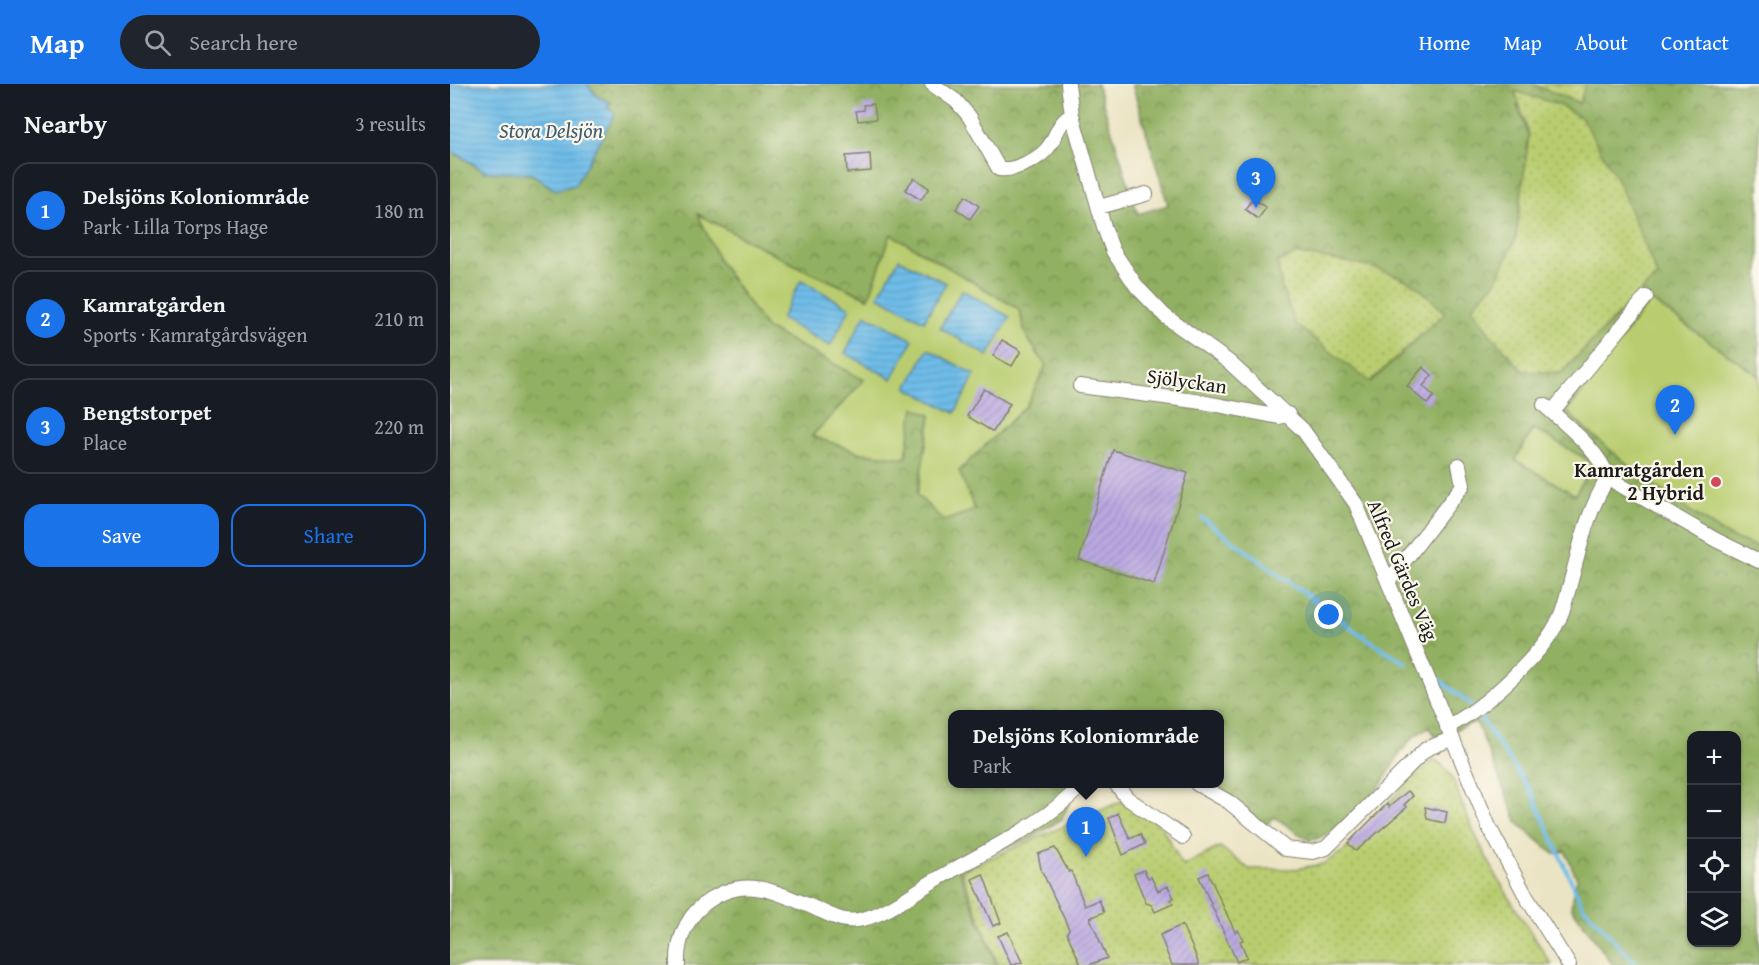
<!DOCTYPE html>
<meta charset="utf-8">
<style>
:root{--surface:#171b24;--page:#20242c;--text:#f1f3f6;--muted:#9ea1a6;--line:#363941;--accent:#1a73e8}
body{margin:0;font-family:"Gentium Book Plus",serif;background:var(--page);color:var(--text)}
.controls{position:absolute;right:18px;bottom:18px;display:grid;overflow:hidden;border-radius:12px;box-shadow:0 2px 4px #0004}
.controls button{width:54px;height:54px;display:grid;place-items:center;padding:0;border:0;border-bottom:2px solid var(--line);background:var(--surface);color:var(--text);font:30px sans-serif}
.you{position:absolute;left:879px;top:531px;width:21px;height:21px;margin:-15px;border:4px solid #fff;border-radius:50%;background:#1a73e8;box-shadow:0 0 0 9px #1a73e833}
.badge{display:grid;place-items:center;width:39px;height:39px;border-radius:50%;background:var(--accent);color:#fff;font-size:20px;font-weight:700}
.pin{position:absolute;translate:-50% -50px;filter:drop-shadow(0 2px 3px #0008)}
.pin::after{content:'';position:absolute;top:32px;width:21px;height:18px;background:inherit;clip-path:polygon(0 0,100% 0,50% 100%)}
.popup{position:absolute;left:498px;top:626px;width:276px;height:78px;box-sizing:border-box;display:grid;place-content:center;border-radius:12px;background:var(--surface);filter:drop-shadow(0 2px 4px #0005);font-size:20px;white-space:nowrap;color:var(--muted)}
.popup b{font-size:22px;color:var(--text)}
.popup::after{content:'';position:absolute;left:50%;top:100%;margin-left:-12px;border:12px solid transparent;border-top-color:var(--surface)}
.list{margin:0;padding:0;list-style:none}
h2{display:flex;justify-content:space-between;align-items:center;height:78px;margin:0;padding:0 24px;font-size:26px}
h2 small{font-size:20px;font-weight:400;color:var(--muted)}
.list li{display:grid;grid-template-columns:39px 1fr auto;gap:18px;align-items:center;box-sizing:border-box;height:96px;margin:0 12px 12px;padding:0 12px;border:2px solid var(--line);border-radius:18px}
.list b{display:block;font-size:22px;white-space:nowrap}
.list p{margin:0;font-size:20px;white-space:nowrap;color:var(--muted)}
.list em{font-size:20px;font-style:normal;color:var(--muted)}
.actions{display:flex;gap:12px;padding:18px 24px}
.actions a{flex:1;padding:14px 0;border:2px solid var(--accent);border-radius:18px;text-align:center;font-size:21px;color:var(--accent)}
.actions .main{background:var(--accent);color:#fff}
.icon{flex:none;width:33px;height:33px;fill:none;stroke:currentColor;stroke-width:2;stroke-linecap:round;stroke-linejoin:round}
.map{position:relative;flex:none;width:1309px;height:881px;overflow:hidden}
header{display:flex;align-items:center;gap:36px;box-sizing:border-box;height:84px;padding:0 30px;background:var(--accent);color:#fff}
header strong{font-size:28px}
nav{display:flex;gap:33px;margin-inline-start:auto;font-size:21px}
.search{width:420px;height:54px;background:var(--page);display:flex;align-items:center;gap:15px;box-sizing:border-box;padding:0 21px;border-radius:33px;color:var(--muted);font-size:22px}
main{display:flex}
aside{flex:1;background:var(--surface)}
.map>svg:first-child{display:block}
</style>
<header>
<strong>Map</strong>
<div class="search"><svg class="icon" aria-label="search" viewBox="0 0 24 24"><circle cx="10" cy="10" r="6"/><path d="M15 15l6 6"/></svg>Search here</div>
<nav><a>Home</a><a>Map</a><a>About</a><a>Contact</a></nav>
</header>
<main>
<aside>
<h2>Nearby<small>3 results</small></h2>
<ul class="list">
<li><span class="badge">1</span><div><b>Delsjöns Koloniområde</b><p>Park · Lilla Torps Hage</p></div><em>180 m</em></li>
<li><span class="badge">2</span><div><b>Kamratgården</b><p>Sports · Kamratgårdsvägen</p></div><em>210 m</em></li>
<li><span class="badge">3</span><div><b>Bengtstorpet</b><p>Place</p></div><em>220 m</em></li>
</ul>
<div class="actions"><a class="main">Save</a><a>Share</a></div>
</aside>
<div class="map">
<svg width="1309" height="881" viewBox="0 0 1309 881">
<defs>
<pattern id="forest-crowns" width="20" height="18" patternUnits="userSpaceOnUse" patternTransform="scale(1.5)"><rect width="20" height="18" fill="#92b062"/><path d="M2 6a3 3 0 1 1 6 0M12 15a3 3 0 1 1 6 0" fill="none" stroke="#768e50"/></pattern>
<pattern id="garden-dots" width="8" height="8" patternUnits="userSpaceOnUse" patternTransform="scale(1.5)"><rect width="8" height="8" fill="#b9cd70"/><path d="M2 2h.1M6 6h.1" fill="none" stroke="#9eaf60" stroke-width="1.8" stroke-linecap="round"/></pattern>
<pattern id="water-rules" width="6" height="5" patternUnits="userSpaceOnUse" patternTransform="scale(1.5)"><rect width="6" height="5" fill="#6ebce8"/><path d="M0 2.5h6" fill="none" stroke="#5fa1c6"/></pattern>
<pattern id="building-hatch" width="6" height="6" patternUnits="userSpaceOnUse" patternTransform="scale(1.5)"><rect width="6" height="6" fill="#baa9e1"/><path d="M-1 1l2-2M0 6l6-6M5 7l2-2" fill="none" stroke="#9f91c0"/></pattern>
</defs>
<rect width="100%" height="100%" fill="#fbf7ec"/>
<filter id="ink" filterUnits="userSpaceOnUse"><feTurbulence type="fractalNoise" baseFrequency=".0167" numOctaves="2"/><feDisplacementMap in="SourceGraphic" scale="12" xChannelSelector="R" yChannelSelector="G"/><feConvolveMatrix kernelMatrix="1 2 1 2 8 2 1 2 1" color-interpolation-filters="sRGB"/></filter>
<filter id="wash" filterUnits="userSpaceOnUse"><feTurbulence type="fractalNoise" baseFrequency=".008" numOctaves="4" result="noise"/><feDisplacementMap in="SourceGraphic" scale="24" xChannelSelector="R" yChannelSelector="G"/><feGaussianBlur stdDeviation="1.35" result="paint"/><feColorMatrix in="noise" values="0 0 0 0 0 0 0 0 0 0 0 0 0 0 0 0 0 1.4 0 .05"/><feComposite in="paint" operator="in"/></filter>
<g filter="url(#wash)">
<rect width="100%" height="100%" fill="#ebe4c4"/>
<path fill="#b9cd70" stroke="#6a7446" stroke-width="1.5" d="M247 130 351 184 418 214 441 150 569 225 575 250 596 282 576 322 509 387 526 426 494 437 467 411 481 332 464 324 456 374 411 369 362 352 414 296 316 244 269 177Z
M1200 216 1309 292V464C1297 457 1282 456 1271 448 1216 412 1165 373 1117 328Z
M1084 344 1143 379 1125 411 1065 376Z"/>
<path fill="url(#forest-crowns)" stroke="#57663f" stroke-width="1.5" fill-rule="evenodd" d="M137 0H647L688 130 718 121 682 0H1082L1129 19 1135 0H1309V292L1200 216 1117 328C1165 373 1216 412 1271 448 1282 456 1297 457 1309 464V881H1163L1121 823 1127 795 1115 767 1104 770 1068 739 1026 638 986 653 979 644C954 653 947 678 932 699 913 723 890 748 860 757L824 733 815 742 758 700H770V630H502V700H628L612 735 583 753 544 768 509 787 547 881H0V66L36 88 82 90 105 106 160 19 148 13ZM1067 21 1189 150 1207 191 1111 289 1022 223 1046 198 1066 154 1079 51ZM248 130 351 184 419 214 441 150 569 225 575 250 596 282 576 322 509 387 525 426 494 437 467 411 481 331 464 323 456 374 411 369 362 352 414 296 316 244 269 177ZM848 170 908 181 952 194 995 229 921 298 832 203 828 178ZM1083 344 1143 379 1125 411 1065 376ZM1242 652H1286V858H1242Z"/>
<path fill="url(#garden-dots)" stroke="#6a7446" stroke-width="1.5" d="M1082 0H1135L1130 19Z
M1065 7 1109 21 1132 34 1168 97 1207 191 1111 289 1073 287 1042 252 1022 223 1046 198 1066 154 1079 51Z
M848 170C882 176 921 180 952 194 969 201 982 216 995 229L920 298 845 240 832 203 827 178Z
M985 676C1003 686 1006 704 1013 722 1035 779 1069 830 1102 881H548L511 787 674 716 711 741 733 782 770 763 799 785H845L873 780 895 766 940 717 973 683Z"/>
<path fill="url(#water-rules)" stroke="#456c82" stroke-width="1.5" d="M0 0H137L148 13 161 18 157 23 165 30 125 101 105 106 82 90 36 88 0 66Z
M449 175 496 199 474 237 428 212Z
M351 196 400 224 380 262 331 235Z
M512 206 560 233 538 272 490 244Z
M415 230 463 256 442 295 395 269Z
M478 265 525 291 505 329 457 304Z"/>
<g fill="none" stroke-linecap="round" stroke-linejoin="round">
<path stroke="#6ebce8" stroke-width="4" d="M752 434 907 548 957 580
M990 596 1021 621
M1028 630 1082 709 1132 821 1187 881"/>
</g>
<g id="blocks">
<path fill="url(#building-hatch)" d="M424 20 426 35 408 37 406 27 414 26 413 21Z
M420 70 421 87 397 89 396 72Z
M464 94 479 104 471 116 455 106Z
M515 112 529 122 520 135 506 125Z
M803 114 816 124 808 135 795 125Z
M552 256 571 267 562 282 543 272Z
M973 283 982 291 973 302 984 312 977 320 957 302Z
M534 305 560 320 543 348 517 332Z
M663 366 738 389 704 500 629 476Z
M958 707 963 712 954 721 957 723 906 767 898 759 937 720 939 723Z
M975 723 997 728 995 739 977 735Z
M668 729 680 755 690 750 695 760 673 771 659 734Z
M605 764 619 788 621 787 635 822 649 816 654 828 640 834 657 874 639 881H631L617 849 619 845 591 785 588 770Z
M694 786 698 794 701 793 708 807 718 802 724 814 721 816 723 820 705 828 702 821 696 819 684 790Z
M758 789 785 848 788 846 793 856 790 857 797 873 787 878 749 793Z
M533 790 551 839 543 842 522 795Z
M732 841 744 867 749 881H722L717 869 710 851Z
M558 848 572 878 564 881H561L548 852Z"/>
</g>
</g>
<g filter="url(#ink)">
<use href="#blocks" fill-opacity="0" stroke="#848070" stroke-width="1.5"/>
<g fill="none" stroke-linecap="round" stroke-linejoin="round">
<defs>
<path id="minor" d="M482 0 506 17 519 32 549 85C565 87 591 75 600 61 607 50 609 37 622 31
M618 0 622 31 655 146 663 167 687 203 715 232 779 278 853 346 906 420 1039 743 1077 814 1119 881
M649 123 696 110
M630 302 752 318 829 333 838 330
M1094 321C1116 341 1150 367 1158 394
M1102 328 1196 213
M939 497 1013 401 1009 381
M997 643C1033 625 1099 566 1112 528 1127 482 1132 435 1158 394L1266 456 1309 477
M666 700 677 714 733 753
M747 700 779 718 836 765 863 768 876 764 976 665 1001 655
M228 881C227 858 235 836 253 821 291 790 322 806 362 823 381 831 393 840 413 835 441 828 465 807 489 794 539 765 593 741 633 700"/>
</defs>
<use href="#minor" stroke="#848070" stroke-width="16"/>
<use href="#minor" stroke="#fff" stroke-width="14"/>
</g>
</g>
<circle fill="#d1495b" stroke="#fbf7ec" stroke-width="2" cx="1266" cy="398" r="6"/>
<g text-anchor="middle" stroke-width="4.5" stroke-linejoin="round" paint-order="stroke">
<g font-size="20" fill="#1c1c1c" stroke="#fbf7ec">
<text transform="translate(737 297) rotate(8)" y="7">Sjölyckan</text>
<text transform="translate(953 486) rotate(67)" y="7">Alfred Gärdes Väg</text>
</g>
<g font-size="20" font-weight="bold" fill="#1c1c1c" stroke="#fbf7ec" text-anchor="end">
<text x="1254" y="393">Kamratgården<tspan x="1254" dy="23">2 Hybrid</tspan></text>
</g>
<g font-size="21" font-style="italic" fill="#3d5c6e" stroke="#fbf7ec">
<text x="101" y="54">Stora Delsjön</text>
</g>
</g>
</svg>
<div class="controls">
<button>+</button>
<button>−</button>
<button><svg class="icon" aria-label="locate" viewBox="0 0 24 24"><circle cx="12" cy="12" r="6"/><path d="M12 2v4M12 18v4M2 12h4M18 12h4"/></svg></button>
<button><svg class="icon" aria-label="layers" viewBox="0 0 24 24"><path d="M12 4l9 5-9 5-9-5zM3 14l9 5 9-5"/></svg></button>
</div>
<div class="you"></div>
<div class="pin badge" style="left:636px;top:773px">1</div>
<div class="popup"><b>Delsjöns Koloniområde</b>Park</div>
<div class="pin badge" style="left:1225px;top:351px">2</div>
<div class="pin badge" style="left:806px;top:124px">3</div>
</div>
</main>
